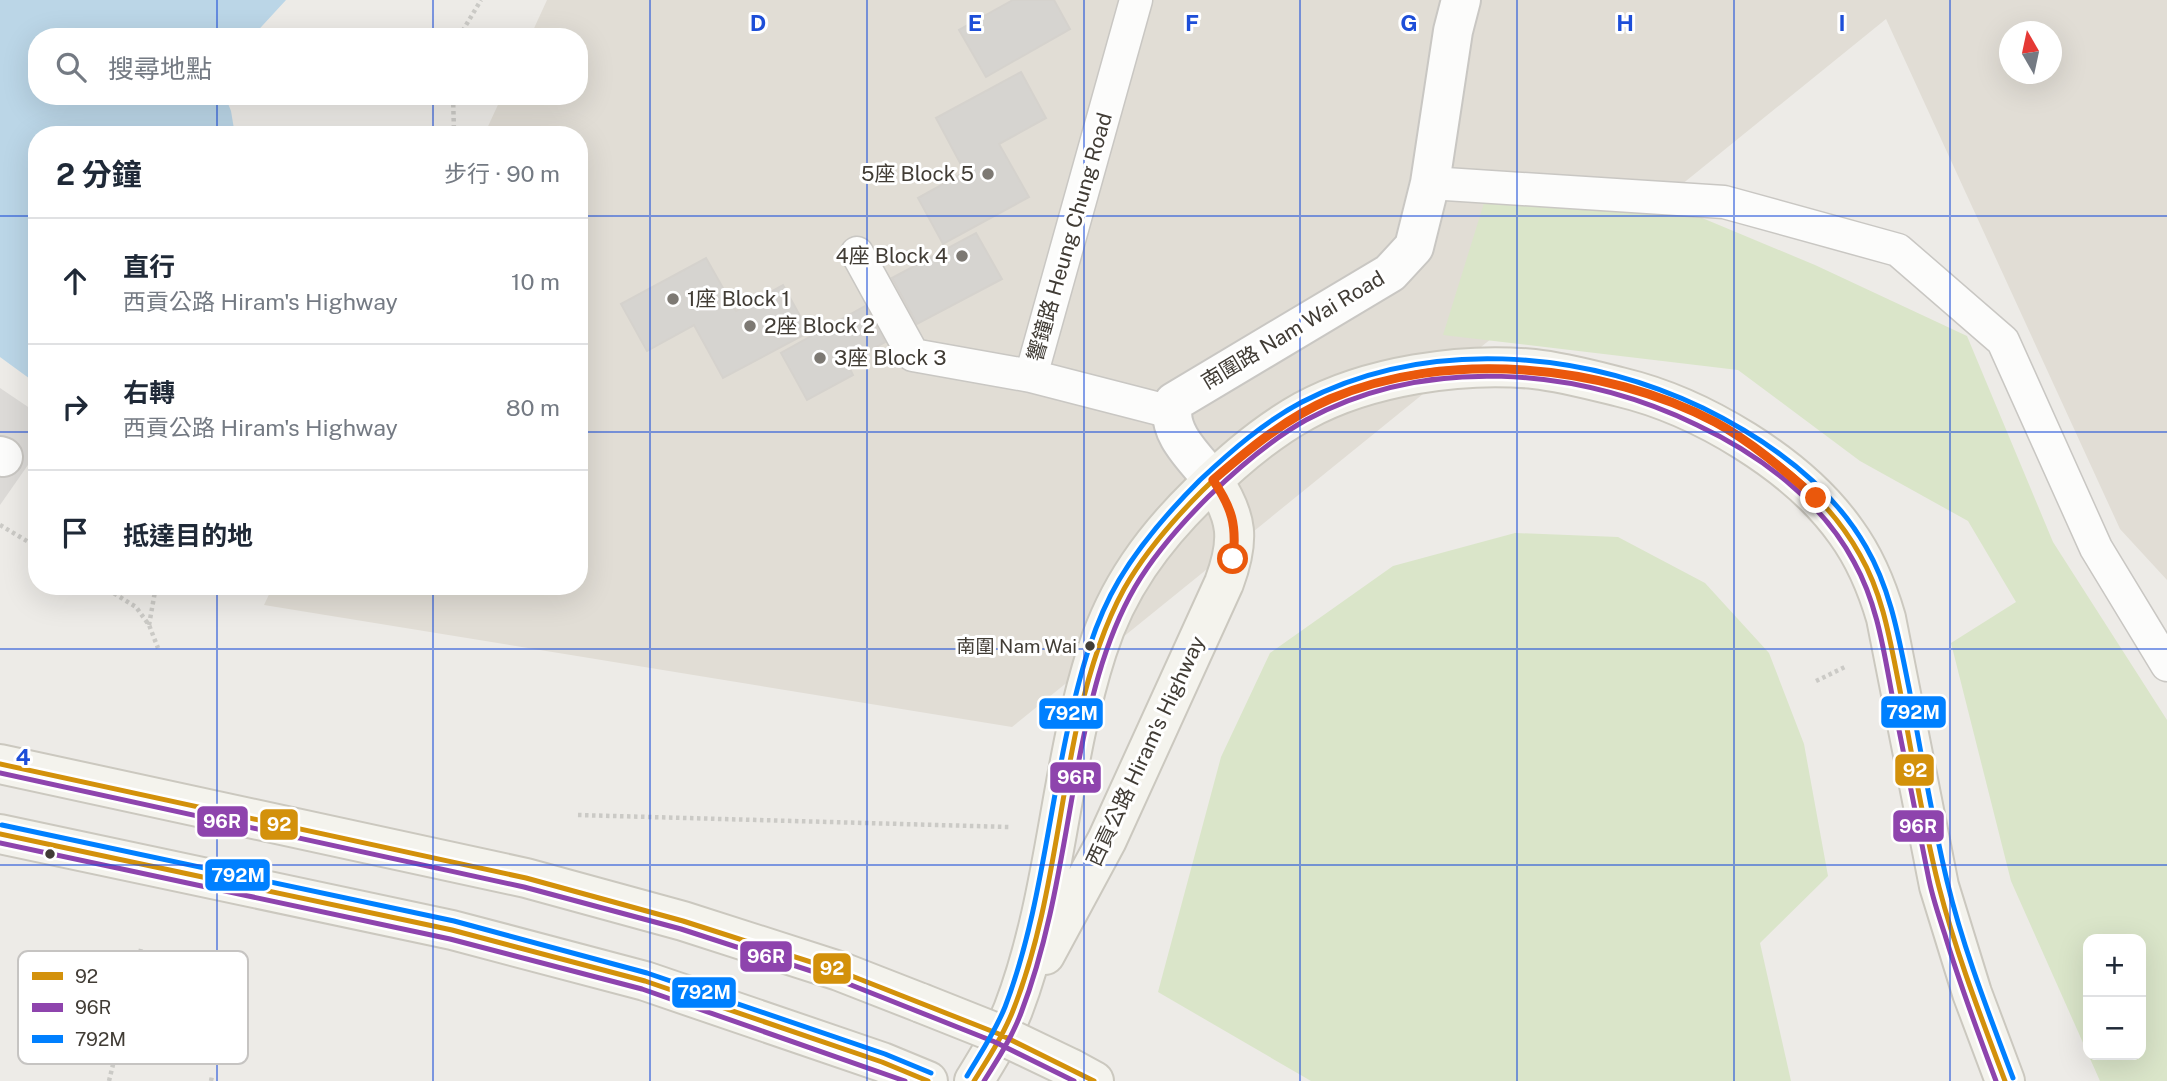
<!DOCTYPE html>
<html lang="zh-TW">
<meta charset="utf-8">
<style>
:root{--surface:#fff;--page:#f2f2f3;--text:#1f2937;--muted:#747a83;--line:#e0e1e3}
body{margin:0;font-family:"Public Sans","Noto Sans TC",sans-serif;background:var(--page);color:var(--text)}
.controls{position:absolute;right:21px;bottom:21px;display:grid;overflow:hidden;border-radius:14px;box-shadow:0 7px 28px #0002}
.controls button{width:63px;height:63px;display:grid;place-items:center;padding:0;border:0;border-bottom:2px solid var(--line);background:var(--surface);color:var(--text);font:35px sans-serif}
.compass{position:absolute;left:1999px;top:21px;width:63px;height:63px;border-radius:50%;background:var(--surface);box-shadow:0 7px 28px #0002;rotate:351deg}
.stop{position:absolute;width:21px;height:21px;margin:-16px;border:5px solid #ea580c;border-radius:50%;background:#fff}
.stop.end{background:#ea580c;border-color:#fff;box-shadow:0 2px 7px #0008}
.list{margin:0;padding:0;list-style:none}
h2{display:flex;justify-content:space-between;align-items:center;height:91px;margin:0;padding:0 28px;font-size:30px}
h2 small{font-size:23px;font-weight:400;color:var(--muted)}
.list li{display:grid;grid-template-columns:46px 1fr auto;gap:21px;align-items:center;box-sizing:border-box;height:126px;padding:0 28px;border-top:2px solid var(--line)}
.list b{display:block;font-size:26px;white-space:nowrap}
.list p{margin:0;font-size:23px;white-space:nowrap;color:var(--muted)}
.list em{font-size:23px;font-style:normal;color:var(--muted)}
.icon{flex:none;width:38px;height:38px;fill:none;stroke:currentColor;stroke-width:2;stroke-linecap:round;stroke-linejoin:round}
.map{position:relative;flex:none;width:2167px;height:1081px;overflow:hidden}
.search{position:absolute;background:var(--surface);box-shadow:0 7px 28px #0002;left:28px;top:28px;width:560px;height:77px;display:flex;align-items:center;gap:18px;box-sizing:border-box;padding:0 24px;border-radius:28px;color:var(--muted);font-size:26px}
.panel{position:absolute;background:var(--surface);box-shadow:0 7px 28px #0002;left:28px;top:126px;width:560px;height:469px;border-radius:28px}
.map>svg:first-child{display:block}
</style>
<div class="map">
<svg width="2167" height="1081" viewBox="0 0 2167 1081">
<rect width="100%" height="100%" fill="#edebe7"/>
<path fill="#e1ddd5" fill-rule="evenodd" d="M547 0H2167V580L2120 529 1886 19 1012 727 264 605 273 586H579V135H484L502 96H579V37H530ZM2010 32H2052V74H2010Z"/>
<path fill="#dae5c9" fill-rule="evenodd" d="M1484 203 1695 215 1815 265 1967 336 2053 542 2167 720V1081H2100L2011 881 1951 643 2016 602 1968 521 1860 461 1738 370 1443 335ZM2088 939H2141V1055H2088Z
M1515 533 1618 537 1705 583 1769 653 1804 744 1828 876 1760 943 1791 1081H1311L1158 992 1221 757 1270 653 1393 566Z"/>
<path fill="#dcdad7" d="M0 388 37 413V452L0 505Z"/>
<path fill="#bbd6e7" d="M0 0H286L252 37H37V96H225L231 111 235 135H37V384L0 357Z"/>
<path fill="#d6d4d0" stroke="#d5d2cd" stroke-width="2" d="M1013 0H1054L1070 29 986 77 959 30Z
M1021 72 1046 118 999 144 1029 197 943 244 918 198 965 172 936 118Z
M976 233 1002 279 917 324 892 278Z
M706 258 736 311 783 285 809 332 723 378 694 325 647 351 621 304Z
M865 306 885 342 847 363 853 375 807 400 781 353Z"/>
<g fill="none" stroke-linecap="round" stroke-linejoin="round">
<defs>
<path id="lane" d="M1136 0 1031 376 1171 412
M1430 183 1724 202 1898 250 2003 341 2096 548 2167 665
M857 253 913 355 1031 376"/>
<path id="street" d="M0 456 3 457
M1213 480C1196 459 1164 431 1174 402L1390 273 1414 247 1430 183 1453 31 1461 0"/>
<path id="secondary" d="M0 764 526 878 683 921 839 971 921 1003
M0 834 452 930 645 981 882 1062 928 1081
M1045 955 1107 840 1224 583C1240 540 1238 518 1213 480
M1072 1069 1094 1081
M974 1081C988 1058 1003 1035 1013 1010 1057 895 1059 769 1097 651 1117 588 1153 539 1200 493 1231 462 1266 432 1304 411 1368 376 1461 362 1534 369 1562 372 1592 380 1620 387 1700 406 1798 464 1846 532 1865 558 1877 587 1886 618L1939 886 1972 993 2005 1081"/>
</defs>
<use href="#lane" stroke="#c9c7c3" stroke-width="35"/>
<use href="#street" stroke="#c9c7c3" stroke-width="42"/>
<use href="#secondary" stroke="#cbc8bf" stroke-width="42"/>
<path stroke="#cbcac6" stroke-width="4.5" stroke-dasharray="3.5 3.5" stroke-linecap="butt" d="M459 37 481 0
M452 135 454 131 453 96
M0 525 37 547
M102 586 136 607 149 625 158 648
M149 625 156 586
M1816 681 1847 666
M578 815 1009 827
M109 1081 141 949
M211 1081 212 1076"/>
<use href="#lane" stroke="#fcfcfb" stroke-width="32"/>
<use href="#street" stroke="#fcfcfb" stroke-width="38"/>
<use href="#secondary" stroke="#f4f3ed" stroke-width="38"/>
<defs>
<path id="secondary-bridge" d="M921 1003 999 1034 1072 1069"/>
</defs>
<use href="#secondary-bridge" stroke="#cbc8bf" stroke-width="42" stroke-linecap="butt"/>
<use href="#secondary-bridge" stroke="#f4f3ed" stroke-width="38"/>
<defs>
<path id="bus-1" d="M0 764 526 878 683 921 839 971 999 1034 1094 1081
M0 834 452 930 645 981 882 1062 928 1081
M974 1081C988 1059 1002 1037 1012 1013 1050 919 1057 815 1079 717 1089 673 1102 629 1124 589 1145 552 1173 520 1203 490 1233 460 1266 432 1303 412 1424 346 1578 358 1700 416 1763 447 1825 492 1860 555 1883 595 1890 640 1899 685 1912 752 1922 821 1939 887 1956 953 1981 1017 2005 1081"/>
<path id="bus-2" d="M0 773 524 887 681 929 836 979 995 1042 1074 1081
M0 843 450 939 642 989 905 1081
M984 1081C998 1059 1012 1037 1021 1013 1051 935 1062 851 1077 770 1089 707 1103 642 1135 587 1155 553 1181 524 1208 497 1238 468 1270 440 1306 420 1426 355 1577 367 1697 425 1759 454 1821 500 1854 562 1878 605 1884 653 1893 700 1905 760 1917 820 1929 880 1933 899 1939 917 1945 935 1960 985 1978 1033 1996 1081"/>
<path id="bus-3" d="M2 825 454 921 647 973 885 1054 931 1073
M967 1076C980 1054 995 1032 1005 1007 1040 915 1048 815 1070 719 1081 671 1094 622 1119 580 1141 543 1170 510 1200 480 1231 451 1264 422 1302 402 1425 338 1579 349 1703 408 1766 439 1830 484 1866 547 1891 590 1899 639 1909 688 1921 752 1932 818 1947 881 1963 948 1989 1014 2013 1078"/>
</defs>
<use href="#bus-1" stroke="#fff" stroke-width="10"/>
<use href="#bus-2" stroke="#fff" stroke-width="10"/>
<use href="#bus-3" stroke="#fff" stroke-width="10"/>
<use href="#bus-1" stroke="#d3910b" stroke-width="5"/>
<use href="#bus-2" stroke="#8e44ad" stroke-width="5"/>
<use href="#bus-3" stroke="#0080ff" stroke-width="5"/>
</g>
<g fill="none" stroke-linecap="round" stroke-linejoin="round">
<path stroke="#ea580c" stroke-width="9" d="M1233 559C1237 525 1232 508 1213 480 1249 449 1286 418 1330 399 1445 349 1605 364 1715 422 1752 442 1785 471 1816 498"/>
</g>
<path fill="none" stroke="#1d4ed8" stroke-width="2" stroke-opacity="0.55" d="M217 0V37M433 0V37M650 0V1081M867 0V1081M1084 0V1081M1300 0V1081M1517 0V1081M1734 0V1081M1950 0V1081M217 96V135M433 96V135M0 216H37M579 216H2167M0 432H37M579 432H2167M217 586V1081M433 586V1081M0 649H2167M0 865H2167"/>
<g fill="#7d7973" stroke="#fff" stroke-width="2.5">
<circle cx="988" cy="174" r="7"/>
<circle cx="962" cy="256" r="7"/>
<circle cx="673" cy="299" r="7"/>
<circle cx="750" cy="326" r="7"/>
<circle cx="820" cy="358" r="7"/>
</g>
<g fill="#413c35" stroke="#fff" stroke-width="2.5">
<circle cx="1090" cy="646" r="6"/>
<circle cx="50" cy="854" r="6"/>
</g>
<g text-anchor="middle" stroke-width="6" stroke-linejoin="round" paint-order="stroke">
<g font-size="19" fill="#413c35" stroke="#fff" text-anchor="end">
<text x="1077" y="653">南圍 Nam Wai</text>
</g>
<g font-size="21" fill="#413c35" stroke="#fff" text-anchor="start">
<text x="974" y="181" text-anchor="end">5座 Block 5</text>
<text x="948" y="263" text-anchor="end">4座 Block 4</text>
<text x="687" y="306">1座 Block 1</text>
<text x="764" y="333">2座 Block 2</text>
<text x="834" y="365">3座 Block 3</text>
</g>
<g font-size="21" fill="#413c35" stroke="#fff">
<text transform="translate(1070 237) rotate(-74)" y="7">響鐘路 Heung Chung Road</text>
<text transform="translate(1293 330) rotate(-31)" y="7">南圍路 Nam Wai Road</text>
<text transform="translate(1146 751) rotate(-65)" y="7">西貢公路 Hiram's Highway</text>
</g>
</g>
<rect x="18" y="951" width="230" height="113" rx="10" fill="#fff" stroke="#c6c4c2" stroke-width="2"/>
<rect x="32" y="972" width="31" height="8" fill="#d3910b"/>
<rect x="32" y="1003" width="31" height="9" fill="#8e44ad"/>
<rect x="32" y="1035" width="31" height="8" fill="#0080ff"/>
<g font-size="19" fill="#413c35">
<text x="75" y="983">92</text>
<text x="75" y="1014">96R</text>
<text x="75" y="1046">792M</text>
</g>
<g font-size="23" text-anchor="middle" font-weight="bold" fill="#1d4ed8" stroke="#fff" stroke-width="6" stroke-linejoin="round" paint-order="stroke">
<text x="758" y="31">D</text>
<text x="975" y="31">E</text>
<text x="1192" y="31">F</text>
<text x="1409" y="31">G</text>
<text x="1625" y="31">H</text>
<text x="1842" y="31">I</text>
<text x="23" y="765">4</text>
</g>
<g stroke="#fff" stroke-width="2.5">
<rect x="1880" y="695" width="67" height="34" rx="7" fill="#0080ff"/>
<rect x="1038" y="697" width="66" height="33" rx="7" fill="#0080ff"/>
<rect x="1894" y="753" width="41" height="34" rx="7" fill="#d3910b"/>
<rect x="1049" y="761" width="53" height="33" rx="7" fill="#8e44ad"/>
<rect x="196" y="805" width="53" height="33" rx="7" fill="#8e44ad"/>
<rect x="259" y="808" width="40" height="33" rx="7" fill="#d3910b"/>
<rect x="1892" y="809" width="53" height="34" rx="7" fill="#8e44ad"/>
<rect x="204" y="858" width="67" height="34" rx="7" fill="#0080ff"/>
<rect x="739" y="940" width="54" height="33" rx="7" fill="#8e44ad"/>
<rect x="812" y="952" width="40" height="33" rx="7" fill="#d3910b"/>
<rect x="671" y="976" width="66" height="33" rx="7" fill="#0080ff"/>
</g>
<g font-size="19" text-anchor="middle" font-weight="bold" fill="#fff">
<text x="1913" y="719">792M</text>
<text x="1071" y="720">792M</text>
<text x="1915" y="777">92</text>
<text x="1076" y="784">96R</text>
<text x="222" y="828">96R</text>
<text x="279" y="831">92</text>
<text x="1918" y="833">96R</text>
<text x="238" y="882">792M</text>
<text x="766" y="963">96R</text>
<text x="832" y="975">92</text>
<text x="704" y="999">792M</text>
</g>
</svg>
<div class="controls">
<button>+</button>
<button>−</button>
</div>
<svg class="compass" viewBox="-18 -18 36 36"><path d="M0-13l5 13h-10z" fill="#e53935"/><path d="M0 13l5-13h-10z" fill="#747a83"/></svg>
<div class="stop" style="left:1233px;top:559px"></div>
<div class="stop end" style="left:1816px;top:498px"></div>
<div class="search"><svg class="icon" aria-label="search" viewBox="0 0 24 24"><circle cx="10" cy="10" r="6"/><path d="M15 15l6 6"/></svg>搜尋地點</div>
<section class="panel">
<h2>2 分鐘<small>步行 · 90 m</small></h2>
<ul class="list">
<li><svg class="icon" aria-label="ahead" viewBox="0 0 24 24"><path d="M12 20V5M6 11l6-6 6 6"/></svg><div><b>直行</b><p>西貢公路 Hiram's Highway</p></div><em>10 m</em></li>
<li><svg class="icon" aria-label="right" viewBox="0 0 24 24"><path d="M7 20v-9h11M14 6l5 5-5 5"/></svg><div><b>右轉</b><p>西貢公路 Hiram's Highway</p></div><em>80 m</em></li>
<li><svg class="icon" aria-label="arrive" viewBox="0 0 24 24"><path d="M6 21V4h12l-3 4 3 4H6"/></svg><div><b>抵達目的地</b></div></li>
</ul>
</section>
</div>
